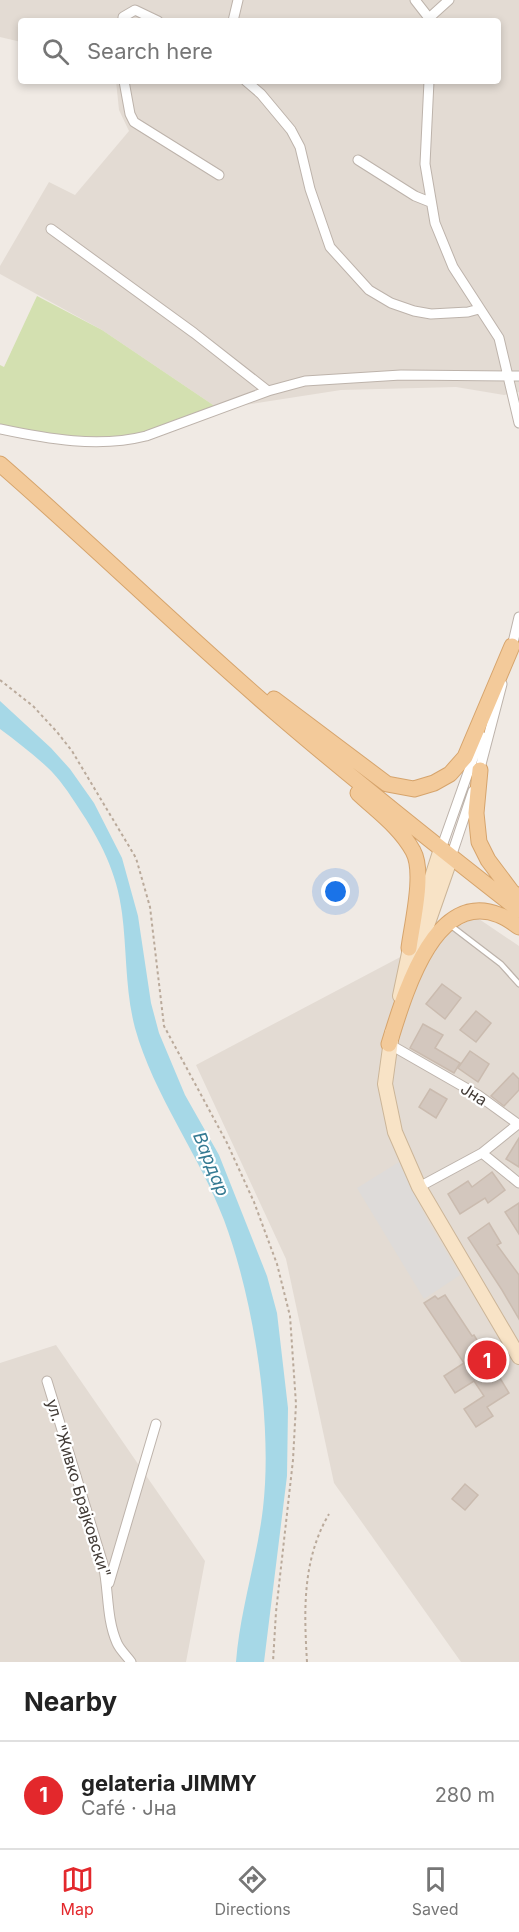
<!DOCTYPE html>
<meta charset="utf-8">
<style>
:root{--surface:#fff;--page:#f2f2f2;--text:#222;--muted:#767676;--line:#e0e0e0;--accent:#e3282c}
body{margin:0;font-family:Inter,sans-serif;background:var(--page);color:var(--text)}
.you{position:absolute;left:336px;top:892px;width:21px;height:21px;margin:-15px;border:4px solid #fff;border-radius:50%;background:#1a73e8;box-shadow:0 0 0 9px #1a73e833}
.badge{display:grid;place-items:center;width:39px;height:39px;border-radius:50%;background:var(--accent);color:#fff;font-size:20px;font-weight:700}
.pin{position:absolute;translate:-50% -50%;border:3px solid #fff;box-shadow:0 2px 6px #0006}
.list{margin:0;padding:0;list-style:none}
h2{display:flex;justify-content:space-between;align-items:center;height:78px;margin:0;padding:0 24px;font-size:26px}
h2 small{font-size:20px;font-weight:400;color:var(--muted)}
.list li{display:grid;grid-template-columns:39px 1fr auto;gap:18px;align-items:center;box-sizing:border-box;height:108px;padding:0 24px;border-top:2px solid var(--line)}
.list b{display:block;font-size:22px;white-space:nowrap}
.list p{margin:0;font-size:20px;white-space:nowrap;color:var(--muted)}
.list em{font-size:20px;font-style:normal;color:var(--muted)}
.icon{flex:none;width:33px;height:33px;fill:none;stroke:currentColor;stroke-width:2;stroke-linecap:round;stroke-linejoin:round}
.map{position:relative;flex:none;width:519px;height:1662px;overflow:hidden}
.search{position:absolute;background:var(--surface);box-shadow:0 3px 9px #0003;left:18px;right:18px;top:18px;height:66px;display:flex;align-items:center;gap:15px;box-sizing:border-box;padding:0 21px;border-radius:6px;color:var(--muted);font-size:22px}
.sheet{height:186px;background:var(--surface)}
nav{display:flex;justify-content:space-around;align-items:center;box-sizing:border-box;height:84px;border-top:2px solid var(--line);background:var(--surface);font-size:16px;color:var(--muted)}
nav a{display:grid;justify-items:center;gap:3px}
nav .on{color:var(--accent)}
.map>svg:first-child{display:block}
</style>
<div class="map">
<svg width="519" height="1662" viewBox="0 0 519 1662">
<rect width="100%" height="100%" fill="#f0eae4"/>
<path fill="#e3dbd3" d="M0 0H519V392L504 395 456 387 341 390 219 409 102 330 0 274V266L49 182 75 195 129 131 119 110 116 81H498V21H21V42L0 37Z
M476 917 519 946V1662H461L334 1483 286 1259 196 1065Z
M56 1345 205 1561 186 1662H0V1363Z"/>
<path fill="#d3e0b0" d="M37 296 102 330 219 409 146 436 90 442 0 429V365L4 367Z"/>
<path fill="#dedbd9" d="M399 1162 427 1220 460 1275 424 1299 357 1188Z"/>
<path fill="#a6d8e7" d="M0 701 51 748 70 769 94 803 122 858 138 916 151 1003 159 1033 185 1095 219 1155 267 1276 277 1313 288 1408 287 1476 264 1662H236C240 1610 257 1560 263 1508 273 1423 254 1300 224 1220 199 1154 154 1096 135 1028 125 990 127 951 122 913 117 872 100 840 78 807 69 793 59 778 47 767 32 753 16 741 0 729Z"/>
<path fill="#d3c7be" stroke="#cabbaf" stroke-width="1.5" d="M442 984 461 998 445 1019 426 1004Z
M476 1011 491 1023 476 1042 460 1030Z
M423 1024 443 1035 435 1048 460 1063 454 1073 410 1048Z
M470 1051 489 1064 478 1082 458 1068Z
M513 1073 519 1079V1090L504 1106 491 1096Z
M430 1089 447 1099 436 1118 419 1107Z
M519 1138V1167L506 1159Z
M492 1172 505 1190 488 1203 485 1198 460 1214 448 1194 468 1181 472 1187Z
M519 1203V1234L505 1212Z
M489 1223 501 1243 497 1245 519 1275V1319L502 1290 468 1238Z
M445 1295 472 1336 474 1335 509 1393 487 1407 493 1416 476 1427 464 1409 484 1396 474 1381 455 1393 444 1376 464 1363 424 1303 435 1296 438 1299Z
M465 1484 478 1495 465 1510 452 1499Z"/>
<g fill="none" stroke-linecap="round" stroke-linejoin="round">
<defs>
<path id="lane" d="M450 925 501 964 519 984"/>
<path id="street" d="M415 0 429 18V21
M429 18 449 0
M123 21V17L135 10 158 21
M233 21 238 0
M124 81 130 114 134 122 219 175
M246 81 261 94 291 130 300 147 310 189 330 247 369 290 391 303 414 311 431 314 468 312 479 309
M429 81 425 164 435 223 453 267 499 338 519 423
M358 160 415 196 430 202
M51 229 194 333 268 391
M0 429C47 439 99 448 146 436L268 391 305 381 401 375 519 376
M511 651 519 617
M479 772 502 684
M441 849 481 736
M451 857 473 791
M389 1044 478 1095 518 1124 482 1153
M419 1187 482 1153 519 1183
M47 1381 103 1564C109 1590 106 1618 117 1643 120 1650 127 1656 131 1662
M109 1583 156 1424"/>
<path id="secondary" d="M418 921 441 849
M415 960 451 857
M400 996 412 939
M392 1033 385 1084 395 1132 419 1187 519 1357"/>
<path id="primary" d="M0 464C93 545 182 632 276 713 355 781 437 846 519 910
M274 699 387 784 414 789 434 783 450 774 465 757 512 646
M480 770 476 813 479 842 488 860 512 892 519 897
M358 793C377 811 400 827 413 851 425 872 412 924 409 948
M389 1044C403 1000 433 888 499 915 506 917 513 923 519 927"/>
</defs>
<use href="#lane" stroke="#bdb3ab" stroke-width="7"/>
<use href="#street" stroke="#bdb3ab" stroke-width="11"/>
<use href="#secondary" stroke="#cbb598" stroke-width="16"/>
<use href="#primary" stroke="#d6a46c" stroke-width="17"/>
<path stroke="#baaa9b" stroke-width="2" stroke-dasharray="3 3" stroke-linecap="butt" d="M0 680 33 706 57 732 72 751 136 858 150 907 164 1026 227 1143 254 1202 277 1264 290 1316 296 1404 293 1460 276 1612 273 1662
M307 1662C304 1611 302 1560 329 1514"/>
<use href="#lane" stroke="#fff" stroke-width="4.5"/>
<use href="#street" stroke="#fff" stroke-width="9"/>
<use href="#secondary" stroke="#f8e3c6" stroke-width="14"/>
<use href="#primary" stroke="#f3ca9a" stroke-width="15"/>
</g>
<g text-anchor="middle" stroke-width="4.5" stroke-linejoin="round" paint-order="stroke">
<g font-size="16" fill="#413a35" stroke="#fff">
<text transform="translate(474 1094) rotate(32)" y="6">Јна</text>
<text transform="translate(79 1488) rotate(73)" y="6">ул. "Живко Брајковски"</text>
</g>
<g font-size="18" font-style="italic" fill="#367b93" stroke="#fff">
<text transform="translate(211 1164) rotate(68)" y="6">Вардар</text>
</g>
</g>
</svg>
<div class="you"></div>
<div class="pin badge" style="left:487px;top:1360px">1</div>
<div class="search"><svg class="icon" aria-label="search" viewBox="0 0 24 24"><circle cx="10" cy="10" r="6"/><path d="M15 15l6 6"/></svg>Search here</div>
</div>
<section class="sheet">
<h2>Nearby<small></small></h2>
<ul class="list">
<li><span class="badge">1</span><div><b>gelateria JIMMY</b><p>Café · Јна</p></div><em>280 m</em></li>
</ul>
</section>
<nav>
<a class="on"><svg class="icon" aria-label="map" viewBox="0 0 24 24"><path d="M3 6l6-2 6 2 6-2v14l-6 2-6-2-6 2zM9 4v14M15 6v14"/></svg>Map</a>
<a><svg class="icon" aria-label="directions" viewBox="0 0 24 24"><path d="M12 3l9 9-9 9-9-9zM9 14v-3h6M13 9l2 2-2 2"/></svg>Directions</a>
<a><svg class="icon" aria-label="saved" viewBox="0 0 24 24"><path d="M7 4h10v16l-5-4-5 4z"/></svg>Saved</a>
</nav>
